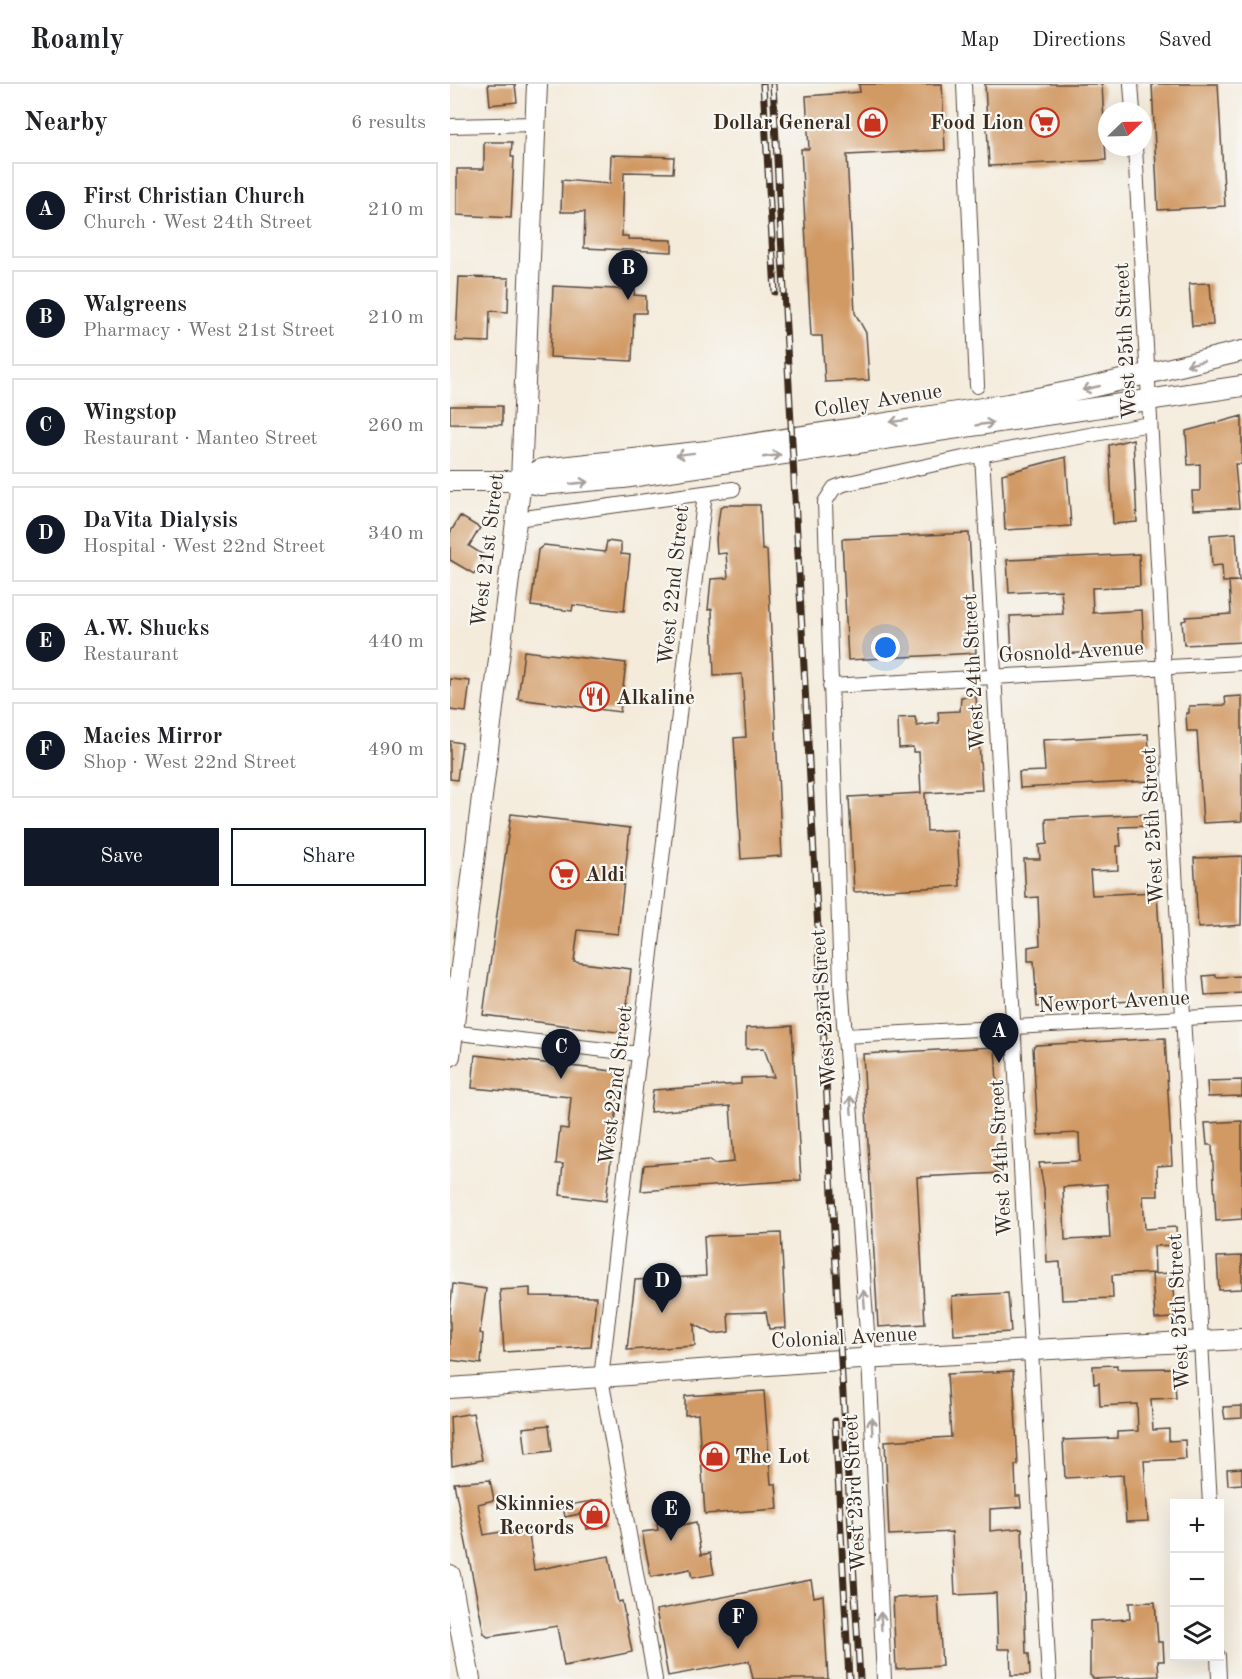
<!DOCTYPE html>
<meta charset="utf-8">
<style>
:root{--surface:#fff;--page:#f6f6f6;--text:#202124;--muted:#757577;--line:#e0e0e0;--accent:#111827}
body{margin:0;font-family:"Old Standard TT",serif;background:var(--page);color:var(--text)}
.controls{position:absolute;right:18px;bottom:18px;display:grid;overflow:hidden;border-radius:0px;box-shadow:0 6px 24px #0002}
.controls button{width:54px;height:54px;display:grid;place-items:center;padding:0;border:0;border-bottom:2px solid var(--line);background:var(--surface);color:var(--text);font:30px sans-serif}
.compass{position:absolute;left:648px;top:18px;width:54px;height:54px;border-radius:50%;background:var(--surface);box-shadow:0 6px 24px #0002;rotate:67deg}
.you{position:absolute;left:436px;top:564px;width:21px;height:21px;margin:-15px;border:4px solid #fff;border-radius:50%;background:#1a73e8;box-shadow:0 0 0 9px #1a73e833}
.badge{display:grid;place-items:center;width:39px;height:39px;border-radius:50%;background:var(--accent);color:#fff;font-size:20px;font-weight:700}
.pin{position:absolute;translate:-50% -50px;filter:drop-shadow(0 2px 3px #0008)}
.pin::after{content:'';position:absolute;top:32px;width:21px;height:18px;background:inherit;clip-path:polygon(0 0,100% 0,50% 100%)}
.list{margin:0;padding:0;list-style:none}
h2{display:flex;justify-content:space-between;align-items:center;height:78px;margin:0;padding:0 24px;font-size:26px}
h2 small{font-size:20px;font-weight:400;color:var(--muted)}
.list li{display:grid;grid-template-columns:39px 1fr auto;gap:18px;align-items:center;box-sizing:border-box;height:96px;margin:0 12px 12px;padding:0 12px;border:2px solid var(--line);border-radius:0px}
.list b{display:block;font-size:22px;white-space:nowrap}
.list p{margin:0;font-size:20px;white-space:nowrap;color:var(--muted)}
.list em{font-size:20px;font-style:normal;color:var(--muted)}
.actions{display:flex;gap:12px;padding:18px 24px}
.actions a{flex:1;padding:14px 0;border:2px solid var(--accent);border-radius:0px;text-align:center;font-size:21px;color:var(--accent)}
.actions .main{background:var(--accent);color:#fff}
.icon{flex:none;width:33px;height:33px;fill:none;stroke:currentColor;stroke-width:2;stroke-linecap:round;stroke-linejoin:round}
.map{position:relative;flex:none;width:792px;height:1595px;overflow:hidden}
header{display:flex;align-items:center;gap:36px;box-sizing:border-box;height:84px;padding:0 30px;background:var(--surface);border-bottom:2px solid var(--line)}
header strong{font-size:28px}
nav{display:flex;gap:33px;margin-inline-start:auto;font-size:21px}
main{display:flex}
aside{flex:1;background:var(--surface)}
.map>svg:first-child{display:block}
</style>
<header>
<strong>Roamly</strong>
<nav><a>Map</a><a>Directions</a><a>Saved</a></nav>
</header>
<main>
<aside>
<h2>Nearby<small>6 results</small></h2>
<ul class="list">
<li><span class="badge">A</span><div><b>First Christian Church</b><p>Church · West 24th Street</p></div><em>210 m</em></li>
<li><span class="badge">B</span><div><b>Walgreens</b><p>Pharmacy · West 21st Street</p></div><em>210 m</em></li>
<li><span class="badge">C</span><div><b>Wingstop</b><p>Restaurant · Manteo Street</p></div><em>260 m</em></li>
<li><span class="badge">D</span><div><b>DaVita Dialysis</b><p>Hospital · West 22nd Street</p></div><em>340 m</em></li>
<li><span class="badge">E</span><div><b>A.W. Shucks</b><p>Restaurant</p></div><em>440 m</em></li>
<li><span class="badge">F</span><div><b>Macies Mirror</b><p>Shop · West 22nd Street</p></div><em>490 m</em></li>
</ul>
<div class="actions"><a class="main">Save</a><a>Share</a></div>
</aside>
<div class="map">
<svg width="792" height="1595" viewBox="0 0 792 1595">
<rect width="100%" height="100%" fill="#f6f6f2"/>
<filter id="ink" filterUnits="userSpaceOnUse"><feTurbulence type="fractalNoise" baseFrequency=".0167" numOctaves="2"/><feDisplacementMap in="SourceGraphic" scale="12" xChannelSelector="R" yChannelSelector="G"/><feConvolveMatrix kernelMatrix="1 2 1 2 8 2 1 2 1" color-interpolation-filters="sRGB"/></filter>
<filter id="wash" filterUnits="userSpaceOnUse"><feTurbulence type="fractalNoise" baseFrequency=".008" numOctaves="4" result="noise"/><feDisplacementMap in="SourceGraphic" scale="24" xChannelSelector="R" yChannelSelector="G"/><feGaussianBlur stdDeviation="1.35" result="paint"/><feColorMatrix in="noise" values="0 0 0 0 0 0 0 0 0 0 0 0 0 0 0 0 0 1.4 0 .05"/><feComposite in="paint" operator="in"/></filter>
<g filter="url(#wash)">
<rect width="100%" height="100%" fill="#f4ebdb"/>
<g id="blocks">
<path fill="#d19964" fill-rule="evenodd" d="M38 0H65L67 18 40 21Z
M409 0H492L495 66 397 71 405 229 416 249 419 296 375 298 372 252H361L351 65H359L356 12 410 8Z
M535 0H652L656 76 539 82Z
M702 0H768L775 122 708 126Z
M34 58H62L61 73H64L61 134 7 131V85H34Z
M161 71 224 73 223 89 174 88 172 152H178V155L222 156V168L134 164 135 128H111L112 96 160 100Z
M9 193 59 194 58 228 40 227 39 258 6 257Z
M760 199 763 241 742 242 739 200Z
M103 202 185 206 184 211 196 212V229H184L182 277 100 273Z
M0 322H52V341L0 340Z
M792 332V380H785L789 424 743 426 742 407H750V380L738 381 736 347Z
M683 355 687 438 663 440 659 361Z
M616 373 621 442 555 446 552 390Z
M274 421H310L312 466H317L332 772 291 775 284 654 296 653 292 590 264 592 262 525 258 526 261 495 278 494 276 469 267 470 266 455 270 425Z
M10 432 30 444 19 462 35 472 24 490 0 476V449Z
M519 449 526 569 398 576 392 455Z
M786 449 789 497 773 498 772 481 762 482 760 451Z
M157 457 171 459V470L180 471 174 527 123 521 122 527 81 522 88 466 94 461 155 468Z
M689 470 690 502 642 504 643 529 692 526 694 566 562 572 560 532 613 530 611 506 559 509 557 476Z
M779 497H792V558L734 561 732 537 736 536V533L781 530Z
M74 567 176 579 170 628 68 615Z
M0 595 20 597 16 628 0 626Z
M526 612 532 706 475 709 477 747 507 746 510 802 404 808 399 713 471 709 469 668H463V663L449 664 448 634 465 633 467 642 489 639 488 628 510 627 511 613Z
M792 612V737L753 739 747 647H737L736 629H739V622L776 621 775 613Z
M698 650 701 697 570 704 569 688 595 687 593 656Z
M0 657 12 659 7 696 0 695Z
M61 730 180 744 168 850 128 846 124 878 181 885 174 949 33 931Z
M702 730 703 742 669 743 671 762H667L668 786 640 787 642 811 707 808 713 915 587 923 584 877H578V863L590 861 588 813 576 814 574 775H590L589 761 597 760 596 735Z
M792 772 791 841 748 844 744 774Z
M766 891V893L792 892V909L755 911 753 892Z
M342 942 351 1096 191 1107 194 1081 260 1076 264 1080 284 1078 280 1022 200 1028 203 1006 291 1000V994L324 993 314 964 296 965V944Z
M715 954 722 1081 707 1082 708 1112H693L695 1145 726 1143 727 1161 704 1162 705 1189 662 1191 663 1214 612 1216 610 1178 597 1179 594 1104 589 1079 630 1077 629 1049 588 1051 583 964 586 961ZM657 1100 660 1154 615 1156 613 1103Z
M545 963 552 1089 467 1093 475 1240 428 1243 413 970Z
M25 971 171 988 156 1117 110 1111 113 1080H106L110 1044 118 1045 121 1013 22 1004Z
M792 996V1012L758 1013 757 997Z
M792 1037V1135L766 1137 762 1061H757L755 1039Z
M331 1149 336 1244 319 1245 316 1228 278 1229 279 1248 263 1250 244 1240 245 1262 177 1266 185 1196 256 1192 254 1152Z
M792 1172V1205L769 1206 767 1173Z
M722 1189 725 1234 705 1235 702 1190Z
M3 1200 36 1205 30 1249 33 1250 31 1280 0 1276V1227Z
M80 1204V1212L146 1213 141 1263 54 1268 50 1206Z
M558 1209 561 1248 504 1251 502 1212Z
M667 1281V1285L724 1284 726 1314 701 1315 703 1346 719 1345V1357L735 1356 736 1375 694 1377 698 1437 676 1438 673 1391 615 1394 613 1356 667 1354V1348L688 1347 687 1320 650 1322 649 1299 644 1300 643 1282Z
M563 1287 568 1381H565L566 1412H570L571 1423 540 1425V1447L572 1444 576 1570H579L580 1591H561L560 1565H548L546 1509 505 1511 502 1448 439 1451 435 1357 501 1353 497 1290Z
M314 1307 321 1400H326L328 1425 255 1430 248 1330 235 1331V1312Z
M792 1322V1334L775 1335 773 1323Z
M23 1329 32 1376 2 1382 0 1333Z
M99 1341 102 1367 76 1370 73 1344Z
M792 1384V1400L778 1401 777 1385Z
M40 1396 44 1416 28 1420 34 1451 78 1443 84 1486 159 1472 168 1518 172 1517 182 1568 114 1582 107 1542 38 1553 34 1550 4 1399Z
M153 1415 158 1441 137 1445 134 1429 115 1433 113 1422Z
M222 1435 224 1443 246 1438 251 1471 260 1469 264 1490 242 1494 240 1485 201 1493 192 1448 208 1446 207 1439Z
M361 1496 364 1513 373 1511 378 1595H303L299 1577 218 1592 206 1526Z
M488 1512 492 1582 446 1585 443 1514Z
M705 1518 708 1558H713L714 1577H708L709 1592 644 1595 640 1591V1537L680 1535 679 1519Z"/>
</g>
</g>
<g filter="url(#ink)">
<use href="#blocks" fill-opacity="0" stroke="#57473a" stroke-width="1.5"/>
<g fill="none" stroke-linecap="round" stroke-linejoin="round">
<defs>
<path id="street" d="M514 0 527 302
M681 0 683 27
M0 42 87 40
M685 63 760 1420
M532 370 599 1595
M67 435 283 405
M380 602 792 579
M0 948 190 970
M395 952 792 931
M768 1572 769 1595
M205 1595 151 1294 255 409
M434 1595 419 1274 391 899 375 418 384 404 394 400 513 374 700 340"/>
<path id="secondary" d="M0 397H71L90 401 173 394 792 302
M71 397 92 385 257 367 558 320 642 303 792 267
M0 972 71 397 87 0
M0 1304 373 1277 792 1255
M0 1491 20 1595"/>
</defs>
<use href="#street" stroke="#57473a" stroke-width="16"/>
<use href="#secondary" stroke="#57473a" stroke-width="22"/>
<use href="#street" stroke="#fff" stroke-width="14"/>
<use href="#secondary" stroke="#fff" stroke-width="20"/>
<defs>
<path id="rail" d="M313 0 325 208
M323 0 390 1260 410 1595
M385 1337 399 1595"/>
</defs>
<use href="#rail" stroke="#3b2a1e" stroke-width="7"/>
<use href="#rail" stroke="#f6f6f2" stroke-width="4.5" stroke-dasharray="14" stroke-linecap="butt"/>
</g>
<defs><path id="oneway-shaft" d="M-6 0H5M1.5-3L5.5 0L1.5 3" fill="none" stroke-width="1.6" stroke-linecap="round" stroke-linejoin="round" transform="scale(1.5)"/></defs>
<g stroke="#a79f9a">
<use href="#oneway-shaft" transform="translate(745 279) rotate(166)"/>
<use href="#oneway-shaft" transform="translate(641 304) rotate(167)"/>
<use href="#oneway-shaft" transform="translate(449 337) rotate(171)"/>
<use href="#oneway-shaft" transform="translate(535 340) rotate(-8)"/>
<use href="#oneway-shaft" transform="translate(235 370) rotate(173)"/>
<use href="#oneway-shaft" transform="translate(322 372) rotate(-8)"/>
<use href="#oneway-shaft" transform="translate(129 399) rotate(-6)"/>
<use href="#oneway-shaft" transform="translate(401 1021) rotate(-94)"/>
<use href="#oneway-shaft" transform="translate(414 1215) rotate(-95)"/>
<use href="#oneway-shaft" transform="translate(422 1342) rotate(-93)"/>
<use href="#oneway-shaft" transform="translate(431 1537) rotate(-93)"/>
</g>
</g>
<defs>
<symbol id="shop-ring" viewBox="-11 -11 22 22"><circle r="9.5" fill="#f6f6f2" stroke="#c8321e" stroke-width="1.5"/><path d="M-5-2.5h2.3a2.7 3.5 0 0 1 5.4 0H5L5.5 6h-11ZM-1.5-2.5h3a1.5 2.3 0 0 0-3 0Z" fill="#c8321e"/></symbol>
<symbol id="supermarket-ring" viewBox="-11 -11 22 22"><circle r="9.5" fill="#f6f6f2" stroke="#c8321e" stroke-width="1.5"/><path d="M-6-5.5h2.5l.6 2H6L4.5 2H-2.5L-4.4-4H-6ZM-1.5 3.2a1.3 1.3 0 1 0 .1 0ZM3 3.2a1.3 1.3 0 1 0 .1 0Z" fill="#c8321e"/></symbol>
<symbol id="restaurant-ring" viewBox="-11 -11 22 22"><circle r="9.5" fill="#f6f6f2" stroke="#c8321e" stroke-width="1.5"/><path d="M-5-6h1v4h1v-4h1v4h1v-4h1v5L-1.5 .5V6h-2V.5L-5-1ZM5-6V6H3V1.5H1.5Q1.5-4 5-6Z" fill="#c8321e"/></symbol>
</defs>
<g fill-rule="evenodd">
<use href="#shop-ring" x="406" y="22" width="33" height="33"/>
<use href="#supermarket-ring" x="578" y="22" width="33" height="33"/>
<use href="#restaurant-ring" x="128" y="596" width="33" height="33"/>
<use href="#supermarket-ring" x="98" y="774" width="33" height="33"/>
<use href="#shop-ring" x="248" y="1356" width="33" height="33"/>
<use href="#shop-ring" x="128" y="1414" width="33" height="33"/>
</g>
<g text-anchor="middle" stroke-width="4.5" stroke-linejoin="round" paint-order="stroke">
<g font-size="21" font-weight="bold" fill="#3b2a1e" stroke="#f6f6f2" text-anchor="end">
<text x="401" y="45">Dollar General</text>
<text x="574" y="45">Food Lion</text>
<text x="166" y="620" text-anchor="start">Alkaline</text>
<text x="135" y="797" text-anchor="start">Aldi</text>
<text x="285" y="1379" text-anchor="start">The Lot</text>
<text x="124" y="1426">Skinnies<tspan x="124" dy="24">Records</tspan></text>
</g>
<g font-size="21" fill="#3b2a1e" stroke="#f6f6f2">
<text transform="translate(675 257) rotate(-93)" y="7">West 25th Street</text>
<text transform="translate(428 316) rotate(-9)" y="7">Colley Avenue</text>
<text transform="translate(37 466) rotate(-83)" y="7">West 21st Street</text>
<text transform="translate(223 501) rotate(-84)" y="7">West 22nd Street</text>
<text transform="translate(621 567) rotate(-3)" y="7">Gosnold Avenue</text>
<text transform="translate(523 588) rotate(-93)" y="7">West 24th Street</text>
<text transform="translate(702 742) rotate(-93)" y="7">West 25th Street</text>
<text transform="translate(664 917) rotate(-3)" y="7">Newport Avenue</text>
<text transform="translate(373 924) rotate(-94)" y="7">West 23rd Street</text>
<text transform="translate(165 1001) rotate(-83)" y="7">West 22nd Street</text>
<text transform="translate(550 1074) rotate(-93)" y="7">West 24th Street</text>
<text transform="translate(728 1228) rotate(-93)" y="7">West 25th Street</text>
<text transform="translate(394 1253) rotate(-3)" y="7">Colonial Avenue</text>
<text transform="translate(404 1409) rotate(-93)" y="7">West 23rd Street</text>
</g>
</g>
</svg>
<div class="controls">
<button>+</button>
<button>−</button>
<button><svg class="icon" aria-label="layers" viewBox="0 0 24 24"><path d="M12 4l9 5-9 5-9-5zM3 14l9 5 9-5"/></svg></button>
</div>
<svg class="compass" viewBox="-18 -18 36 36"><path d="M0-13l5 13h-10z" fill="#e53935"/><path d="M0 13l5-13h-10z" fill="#757577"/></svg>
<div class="you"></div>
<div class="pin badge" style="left:549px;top:979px">A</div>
<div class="pin badge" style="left:178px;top:216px">B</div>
<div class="pin badge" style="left:111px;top:995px">C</div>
<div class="pin badge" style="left:212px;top:1229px">D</div>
<div class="pin badge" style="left:221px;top:1457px">E</div>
<div class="pin badge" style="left:288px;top:1565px">F</div>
</div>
</main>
